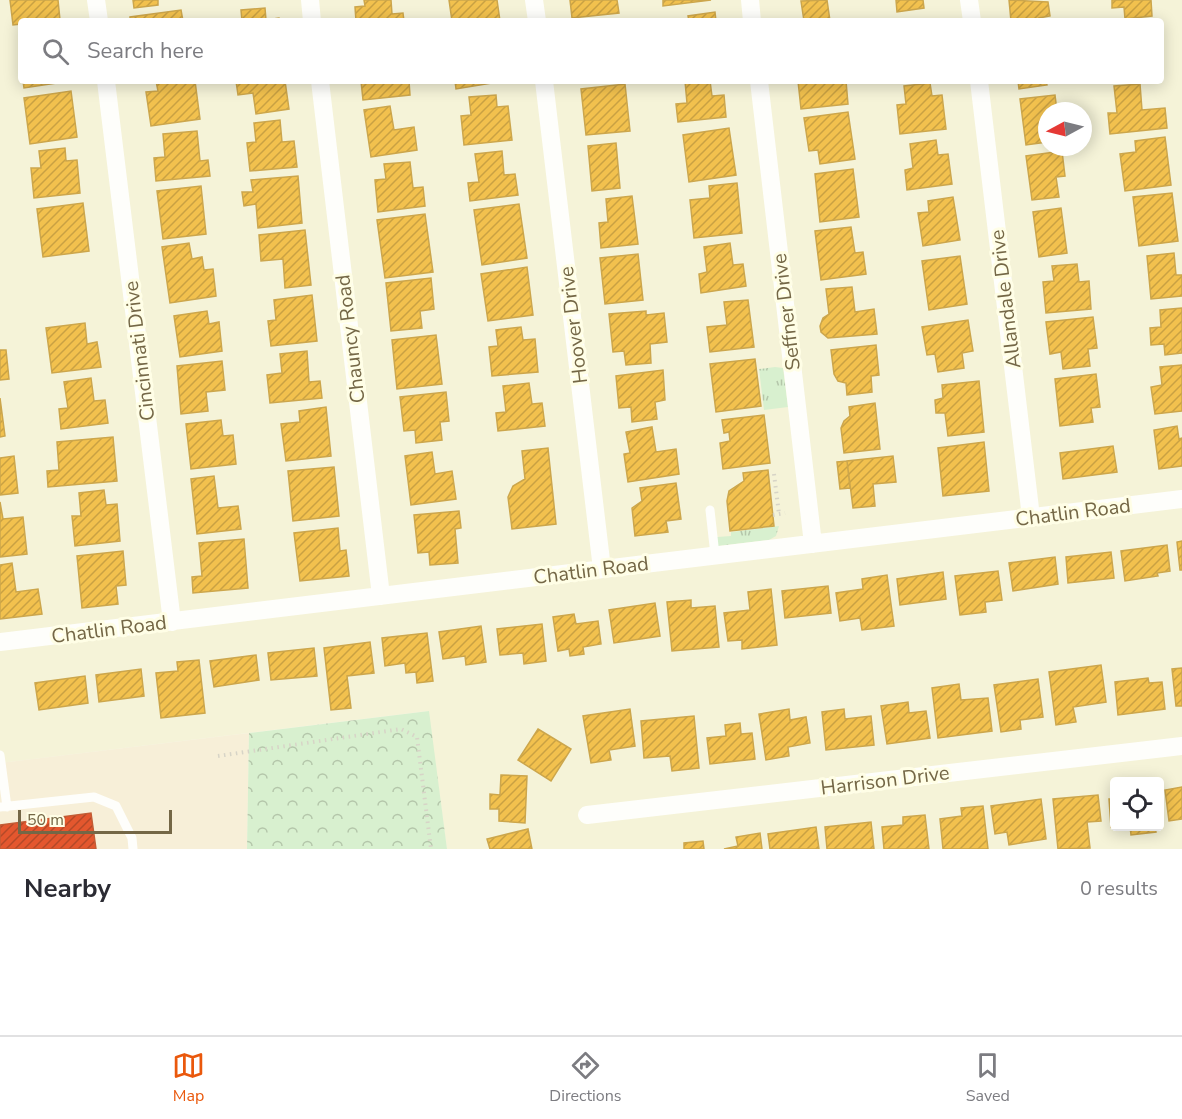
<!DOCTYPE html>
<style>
:root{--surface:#fff;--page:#f2f2f3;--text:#2b2b33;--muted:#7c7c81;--line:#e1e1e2;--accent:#ea580c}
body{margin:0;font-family:"Nunito Sans",sans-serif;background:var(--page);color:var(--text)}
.controls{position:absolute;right:18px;bottom:18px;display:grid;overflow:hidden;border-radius:6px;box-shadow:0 3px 15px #0003}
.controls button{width:54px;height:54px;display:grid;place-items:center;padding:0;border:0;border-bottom:2px solid var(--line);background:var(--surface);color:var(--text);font:30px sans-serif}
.compass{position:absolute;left:1038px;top:102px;width:54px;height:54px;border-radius:50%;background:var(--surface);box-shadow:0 3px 15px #0003;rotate:263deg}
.scale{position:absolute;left:18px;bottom:15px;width:154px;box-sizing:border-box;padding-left:6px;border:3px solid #746746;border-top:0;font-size:16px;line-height:21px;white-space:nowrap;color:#746746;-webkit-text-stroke:4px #fffee6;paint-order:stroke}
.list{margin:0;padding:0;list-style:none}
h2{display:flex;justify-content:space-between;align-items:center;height:78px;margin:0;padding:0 24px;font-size:26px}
h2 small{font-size:20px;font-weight:400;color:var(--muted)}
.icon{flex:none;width:33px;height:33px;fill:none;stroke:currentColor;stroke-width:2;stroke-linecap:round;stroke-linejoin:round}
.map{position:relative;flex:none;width:1182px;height:849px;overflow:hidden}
.search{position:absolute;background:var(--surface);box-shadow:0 3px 15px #0003;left:18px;right:18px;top:18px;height:66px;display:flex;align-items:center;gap:15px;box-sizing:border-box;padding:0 21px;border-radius:6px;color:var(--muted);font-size:22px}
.sheet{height:186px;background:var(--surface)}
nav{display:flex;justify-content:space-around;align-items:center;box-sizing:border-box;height:84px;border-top:2px solid var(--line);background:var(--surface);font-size:16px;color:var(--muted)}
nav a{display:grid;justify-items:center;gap:3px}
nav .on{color:var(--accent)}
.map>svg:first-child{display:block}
</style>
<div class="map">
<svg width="1182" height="849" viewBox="0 0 1182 849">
<defs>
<pattern id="grass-tufts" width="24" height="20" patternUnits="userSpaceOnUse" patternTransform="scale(1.5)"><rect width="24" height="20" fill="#d8f0cf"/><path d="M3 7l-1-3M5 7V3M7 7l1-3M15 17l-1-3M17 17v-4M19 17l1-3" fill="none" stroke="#b4c6aa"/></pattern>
<pattern id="forest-crowns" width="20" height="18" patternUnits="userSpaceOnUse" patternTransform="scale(1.5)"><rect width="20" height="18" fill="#d8f0cf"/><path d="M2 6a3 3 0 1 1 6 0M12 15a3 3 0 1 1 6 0" fill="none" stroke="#b4c6aa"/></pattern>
<pattern id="homes-hatch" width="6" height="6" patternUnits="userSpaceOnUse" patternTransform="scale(1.5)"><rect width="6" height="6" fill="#f2c14e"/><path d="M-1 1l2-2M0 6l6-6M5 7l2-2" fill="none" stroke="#c9a143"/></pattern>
<pattern id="shops-hatch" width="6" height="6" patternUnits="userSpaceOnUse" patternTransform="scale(1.5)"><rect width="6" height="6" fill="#e4572e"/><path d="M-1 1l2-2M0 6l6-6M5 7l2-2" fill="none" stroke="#b44928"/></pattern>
</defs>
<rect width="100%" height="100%" fill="#f6f6e6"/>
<path fill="#f5f3d8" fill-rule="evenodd" d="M0 0H1182V849H447L428 711 0 763ZM21 21H1161V81H21ZM1047 111H1083V147H1047ZM1114 782H1160V826H1114Z"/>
<path fill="#f7efd8" d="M249 733 247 849H0V763Z"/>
<path fill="url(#grass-tufts)" d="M775 367 783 368 788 407 764 410 759 369Z
M779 526 776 536 769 540 718 546 717 537 731 536V532Z"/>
<path fill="url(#forest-crowns)" d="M429 711 447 849H247L249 733Z"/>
<path fill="url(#homes-hatch)" stroke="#cca64c" stroke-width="1.5" d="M10 0H58L60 20 21 21V24L13 25Z
M133 0H158V5L134 8Z
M364 0H391L392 14 403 13 404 21H356L355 7 365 6Z
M449 0H497L500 21H452Z
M570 0H617L619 13 572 18Z
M663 0H711L663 6Z
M827 0 830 21H804L801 1Z
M896 0H923L924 8 897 12Z
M1009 0 1048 2 1050 16 1039 18V21H1011Z
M1112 0H1151L1152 16 1125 19 1124 7 1112 8Z
M265 8 266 20 279 18 280 21H242L241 10Z
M181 10 183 21H130V17Z
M715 12 716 21H689L688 16Z
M23 81H70L24 88Z
M156 81H195L200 119 151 126 146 92 158 91Z
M236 81H285L289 109 256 114 253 93 238 95Z
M361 81H409L410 95 363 100Z
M455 81H504L456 89Z
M685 81H710L712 96 724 95 726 117 678 122 676 104 687 103Z
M798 81H846L848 104 801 109Z
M1018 81H1046L1047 85 1019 89Z
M930 83 932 96 942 95 946 129 900 134 897 105 906 104 904 86Z
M625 84 630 131 586 135 581 89Z
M1140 84 1142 110 1165 108 1167 128 1110 134 1108 113H1117L1114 86Z
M71 91 77 137 30 144 24 98Z
M496 95 497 107 508 106 512 140 464 145 461 116 471 115 469 97Z
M1055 95 1057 111H1047V142L1026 145 1020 99Z
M390 106 394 130 414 127 417 150 371 157 364 110Z
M848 112 855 159 820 164 818 150 809 151 804 118Z
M280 120 282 142 294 141 297 167 250 171 247 143 256 142 254 123Z
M729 128 736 175 689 182 683 135Z
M197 131 200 161 208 160 210 176 156 181 154 158 165 157 163 134Z
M1165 137 1171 185 1125 191 1120 154 1136 152 1135 141Z
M936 140 938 155 948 154 952 184 907 190 905 170 913 168 910 144Z
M616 143 620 188 592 191 588 146Z
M65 148 66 161 77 160 80 193 34 198 31 168H41L39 151Z
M502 151 504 175 515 174 518 195 470 201 468 183 479 182 475 154Z
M1062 151 1065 176 1056 177 1059 197 1032 200 1026 156Z
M410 162 413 188 423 187 425 206 378 212 375 180 386 179 384 164Z
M853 169 859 217 820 222 815 174Z
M298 176 302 223 258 228 256 204 244 206 242 192H253L251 180Z
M737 183 742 233 694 238 690 200 710 198 709 186Z
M201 186 206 234 163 239 157 191Z
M1172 193 1178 241 1139 246 1133 197Z
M632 196 638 244 601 248 599 223 608 222 606 199Z
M953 197 960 240 923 246 918 213 929 212 928 201Z
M83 203 89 251 43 257 37 209Z
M519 204 527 258 482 265 474 210Z
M1061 208 1067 253 1039 257 1033 212Z
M425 214 433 272 385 278 377 220Z
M851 227 855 253 863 252 866 274 821 280 815 231Z
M305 230 311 285 285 288 283 259 261 261 259 235Z
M189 243 192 259 202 257 204 270 213 269 216 296 170 303 162 247Z
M730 243 733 265 743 264 746 286 701 293 699 274 707 272 704 247Z
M1174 253 1176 275H1182V296L1151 299 1147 256Z
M638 254 643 300 605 304 600 258Z
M960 256 967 304 929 310 922 261Z
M1077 264 1079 282 1089 281 1091 309 1046 313 1043 282 1054 281 1052 266Z
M527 267 533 315 488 321 481 274Z
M431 278 434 309 420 311 422 328 391 331 386 283Z
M852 287 855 312 874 309 877 334 828 338 821 332 820 326 823 318 829 314 826 289Z
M312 295 317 341 271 346 268 321 276 320 274 300Z
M748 300 754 347 710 352 707 327 727 325 724 302Z
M1182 308V353L1165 355 1164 344 1151 345 1150 328 1161 327 1160 310Z
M207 311 209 324 219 322 222 351 180 357 174 316Z
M646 311V315L664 313 667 342 650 344 651 363 626 365 624 351 613 352 609 314Z
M1093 317 1097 348 1088 349 1090 366 1063 369 1061 352 1050 354 1046 322Z
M968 320 973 351 962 353 964 368 938 372 935 354 927 355 922 327Z
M85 323 87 344 97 342 101 367 52 373 46 328Z
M521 327 523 340 535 339 538 372 492 376 489 347 498 346 496 330Z
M436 335 442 384 397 389 392 340Z
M876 345 879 375 871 376 872 392 847 395 846 383 838 381 834 374 831 350Z
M0 350H6L9 379 0 380Z
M307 351 309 382 320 381 322 398 270 403 267 375 282 373 280 354Z
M755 359 761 406 716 412 710 364Z
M222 361 225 390 206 392 208 411 181 414 177 366Z
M1182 365V411L1155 414 1151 387 1162 385 1160 367Z
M663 370 665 400 655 402 657 419 632 422 631 407 619 408 616 376Z
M1096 374 1100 407 1091 408 1093 422 1060 426 1055 379Z
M91 378 94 401 105 400 108 423 61 429 59 409 68 408 64 382Z
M979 381 984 432 948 436 945 413H936L935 400 943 398 942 385Z
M529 383 532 404 542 403 545 426 498 431 496 413 506 412 503 386Z
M446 392 449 421 440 422 442 440 416 443 415 430 404 431 400 397Z
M0 398 5 436 0 437Z
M875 403 880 449 844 453 841 428 844 421 850 416 849 407Z
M326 407 331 456 286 461 281 424 300 422 299 411Z
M764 415 770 463 723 469 720 443 730 441 729 432 724 433 722 420Z
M221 420 223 436 233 435 236 464 191 469 186 424Z
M1177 426 1179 439 1182 438V466L1159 469 1154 430Z
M652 427 656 452 676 449 679 474 628 482 624 454 630 453 626 432Z
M113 437 117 481 48 487 47 471 59 470 57 442Z
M984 442 989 491 943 496 938 448Z
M1113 446 1117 472 1063 479 1060 453Z
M548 448 556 524 512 529 508 497 513 486 525 479 522 451Z
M432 452 435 474 452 471 456 499 411 505 405 456Z
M14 456 18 493 0 495V458Z
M893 456 896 482 873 484 875 506 853 508 847 461Z
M847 461 850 488 840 489 837 462Z
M334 467 339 516 293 521 288 471Z
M768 470 774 526 730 531 727 501 729 491 744 481 743 473Z
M214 476 218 508 238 506 241 529 197 534 191 479Z
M676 483 681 519 666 521 668 532 635 536 632 508 642 501 640 488Z
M104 490 106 505 117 504 120 541 75 546 72 516H81L79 493Z
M0 502 3 519 23 517 27 554 0 557Z
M459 511 461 528 455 529 458 563 430 565 429 552 418 553 414 515Z
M338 528 340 551 346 550 349 576 300 581 294 533Z
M244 539 248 588 193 593 192 577 202 576 199 543Z
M1182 541V570H1180L1177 542Z
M1167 545 1170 571 1157 573 1158 576 1125 581 1121 551Z
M123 551 126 585 116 586 118 604 82 608 77 556Z
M1111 552 1114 578 1068 583 1066 557Z
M1055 557 1058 584 1013 591 1009 563Z
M12 563 16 592 38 589 42 614 0 619V565Z
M998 571 1002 600 985 602 986 612 960 615 955 576Z
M943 572 946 599 900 605 897 579Z
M887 575 894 626 862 630 860 618 840 621 836 593 863 589 862 579Z
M828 586 831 613 785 618 782 591Z
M771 589 777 645 742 649V640L728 641 724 613 750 610 748 592Z
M691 600V608L715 606 719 647 672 651 667 602Z
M655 603 660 636 614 643 609 610Z
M574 614 576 624 598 621 601 644 583 647 584 654 570 656 569 649 558 651 553 617Z
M542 624 546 661 524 664 523 653 500 655 497 629Z
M481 626 486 662 466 665 465 656 443 659 439 632Z
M427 633 433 681 417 683 416 672 406 673 405 663 385 666 382 638Z
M370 642 374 673 347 676 351 708 331 710 324 648Z
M314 648 317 676 271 680 268 653Z
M256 655 259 680 214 687 210 661Z
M199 660 205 713 161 718 156 673 178 671 177 662Z
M1101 665 1106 702 1073 707 1076 722 1056 725 1049 672Z
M1182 668V706H1176L1172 669Z
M141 669 144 696 99 702 96 675Z
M85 676 88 703 39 710 35 683Z
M1148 678 1149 683 1162 682 1165 709 1118 715 1115 682Z
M1038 679 1043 717 1020 720 1021 729 1001 732 994 685Z
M959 684 961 700 988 698 992 731 938 738 932 688Z
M908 702 909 713 926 711 930 738 887 744 881 706Z
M630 709 635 746 609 750 611 760 591 763 583 716Z
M789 709 790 720 806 717 810 743 788 747 789 756 766 760 759 714Z
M844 709 845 719 871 716 874 745 826 750 822 712Z
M694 716 699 768 672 771 670 756 644 758 641 721Z
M740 723 741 734 752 733 755 759 710 764 707 738 726 736 725 725Z
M538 729 571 749 551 781 518 760Z
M501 775 527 776 525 823 499 821V809H490V794L500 795Z
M1182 787V819L1169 821 1165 790Z
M1098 795 1101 821 1087 822 1090 848 1058 849 1053 799Z
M1041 799 1046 839 1009 845 1007 832 995 834 991 806Z
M1109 799H1114V826L1111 827Z
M983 806 988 849H943L940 819 962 816 961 808Z
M925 815 929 849H884L882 827 903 825V817Z
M871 822 874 849H827L825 827Z
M1130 826H1155L1156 832 1131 835Z
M816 827 819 849H770L768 834Z
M528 829 532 849H490L487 839Z
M760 833 762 849H724L738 846 736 837Z
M703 841 704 849H684V843Z"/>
<path fill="url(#shops-hatch)" stroke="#c25c35" stroke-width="1.5" d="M91 813 96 849H0V825Z"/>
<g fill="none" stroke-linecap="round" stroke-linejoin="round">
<path stroke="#d7d4c7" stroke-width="4" stroke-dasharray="1.5 4.5" stroke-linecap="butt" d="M774 474 779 514
M773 515 785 513
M218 756 401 729 417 737 431 849"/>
<path stroke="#fefefb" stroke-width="9" d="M710 510 715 555
M0 755 7 807
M0 807 94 797 116 806 132 838 133 849"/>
<path stroke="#fefefb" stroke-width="18" d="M96 0 99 21
M310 0 312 21
M534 0 537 21
M750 0 752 21
M969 0 972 21
M106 81 172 622
M320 81 381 596
M544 81 602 569
M759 81 813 544
M979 81 1031 517
M0 642 1182 499
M587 815 1182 746"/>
</g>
<g text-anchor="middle" stroke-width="6" stroke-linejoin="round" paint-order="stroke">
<g font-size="20" fill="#746746" stroke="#fffee6">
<text transform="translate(1005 299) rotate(-97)" y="7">Allandale Drive</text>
<text transform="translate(786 312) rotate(-97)" y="7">Seffner Drive</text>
<text transform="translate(573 325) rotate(-97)" y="7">Hoover Drive</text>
<text transform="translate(350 339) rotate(-97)" y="7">Chauncy Road</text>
<text transform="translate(139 351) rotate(-97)" y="7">Cincinnati Drive</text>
<text transform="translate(1073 512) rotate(-7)" y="7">Chatlin Road</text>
<text transform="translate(591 570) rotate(-7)" y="7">Chatlin Road</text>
<text transform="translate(109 629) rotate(-7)" y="7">Chatlin Road</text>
<text transform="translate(885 780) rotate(-7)" y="7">Harrison Drive</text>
</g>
</g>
</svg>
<div class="controls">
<button><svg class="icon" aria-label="locate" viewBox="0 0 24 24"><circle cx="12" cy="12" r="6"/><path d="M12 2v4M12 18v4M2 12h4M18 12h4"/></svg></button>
</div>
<svg class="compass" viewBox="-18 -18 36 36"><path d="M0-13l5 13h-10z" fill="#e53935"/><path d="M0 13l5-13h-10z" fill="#7c7c81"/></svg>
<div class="scale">50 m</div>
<div class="search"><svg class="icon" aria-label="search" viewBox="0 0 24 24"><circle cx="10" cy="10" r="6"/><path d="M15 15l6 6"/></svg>Search here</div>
</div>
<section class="sheet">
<h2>Nearby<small>0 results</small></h2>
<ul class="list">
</ul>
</section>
<nav>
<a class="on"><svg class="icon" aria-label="map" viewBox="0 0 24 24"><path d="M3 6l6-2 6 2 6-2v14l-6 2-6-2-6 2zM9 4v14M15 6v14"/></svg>Map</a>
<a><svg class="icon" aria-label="directions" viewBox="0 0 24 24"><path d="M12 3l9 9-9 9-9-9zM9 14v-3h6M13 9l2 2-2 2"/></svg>Directions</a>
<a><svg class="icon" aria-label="saved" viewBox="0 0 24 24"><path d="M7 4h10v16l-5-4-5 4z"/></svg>Saved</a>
</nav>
